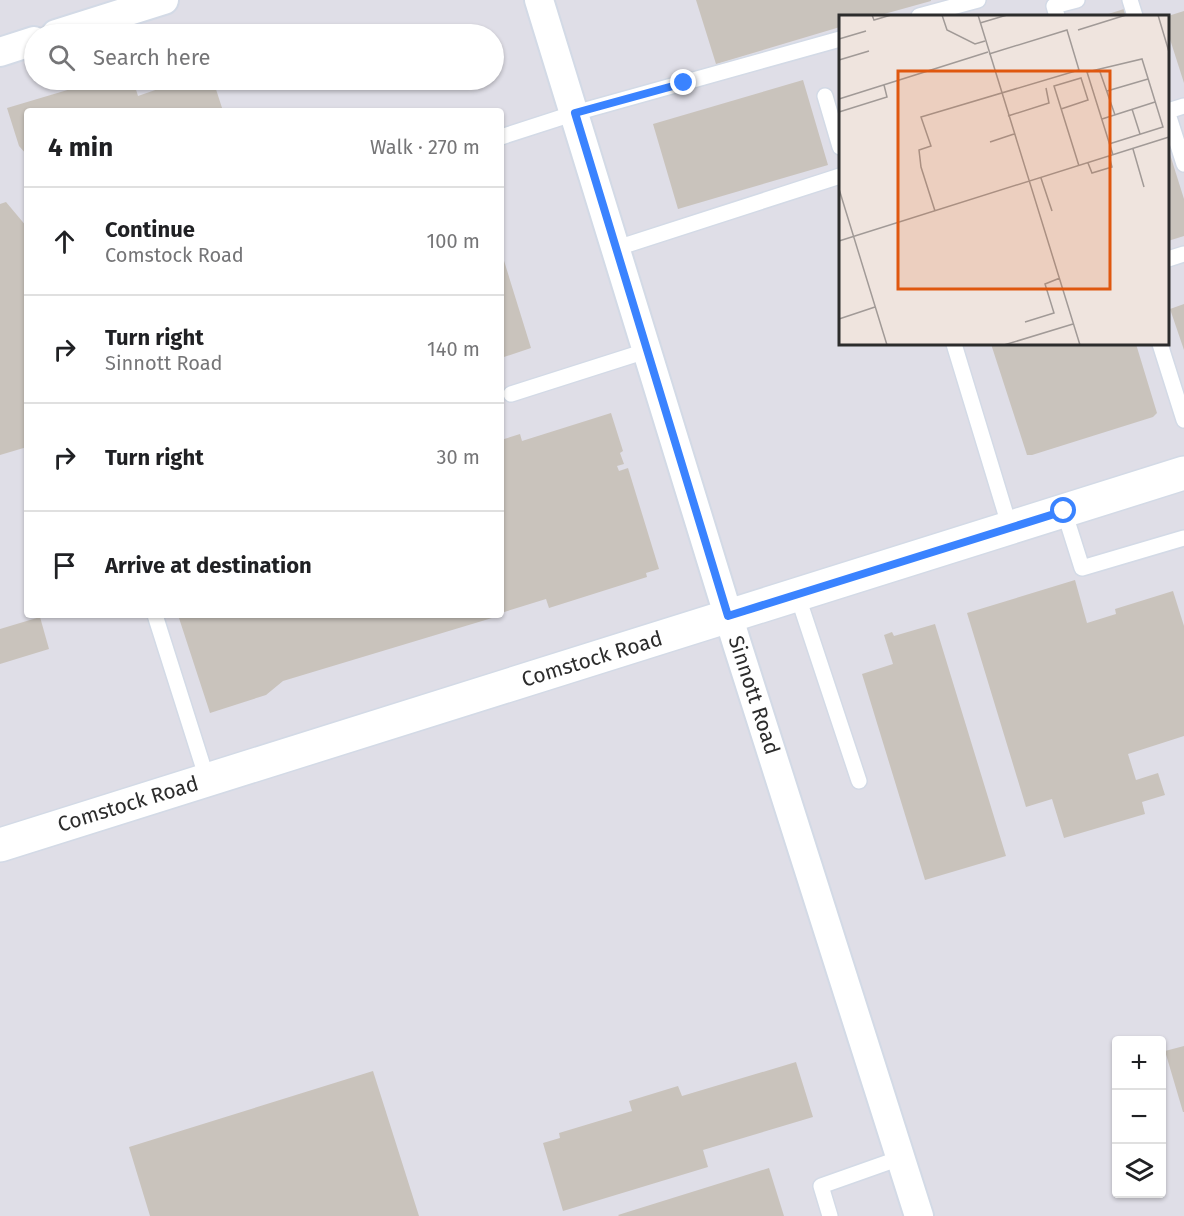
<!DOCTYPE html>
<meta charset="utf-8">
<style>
:root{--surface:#fff;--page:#f2f2f2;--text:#202124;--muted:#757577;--line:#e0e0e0}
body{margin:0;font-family:"Fira Sans",sans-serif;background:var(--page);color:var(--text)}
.controls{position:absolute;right:18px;bottom:18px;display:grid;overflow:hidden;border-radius:6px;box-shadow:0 2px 4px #0004}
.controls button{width:54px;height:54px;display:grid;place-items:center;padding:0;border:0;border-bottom:2px solid var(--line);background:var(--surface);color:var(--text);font:30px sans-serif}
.stop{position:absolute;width:18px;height:18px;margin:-14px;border:4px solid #3a83ff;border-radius:50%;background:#fff}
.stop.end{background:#3a83ff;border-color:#fff;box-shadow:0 2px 6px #0008}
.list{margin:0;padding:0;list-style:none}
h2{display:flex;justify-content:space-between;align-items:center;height:78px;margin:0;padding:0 24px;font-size:26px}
h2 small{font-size:20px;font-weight:400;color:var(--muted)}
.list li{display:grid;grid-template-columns:39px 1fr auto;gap:18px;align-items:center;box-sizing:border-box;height:108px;padding:0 24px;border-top:2px solid var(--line)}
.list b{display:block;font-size:22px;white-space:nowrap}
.list p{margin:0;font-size:20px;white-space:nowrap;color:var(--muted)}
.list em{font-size:20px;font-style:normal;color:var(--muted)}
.icon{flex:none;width:33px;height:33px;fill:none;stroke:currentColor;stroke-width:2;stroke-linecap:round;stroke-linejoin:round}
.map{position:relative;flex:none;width:1184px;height:1216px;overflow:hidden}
.search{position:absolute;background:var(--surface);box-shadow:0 2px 4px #0004;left:24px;top:24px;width:480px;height:66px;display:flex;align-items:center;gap:15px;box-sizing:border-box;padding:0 21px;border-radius:33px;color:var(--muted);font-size:22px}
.panel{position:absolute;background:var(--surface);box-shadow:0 2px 4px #0004;left:24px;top:108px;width:480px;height:510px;border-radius:6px}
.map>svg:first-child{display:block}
</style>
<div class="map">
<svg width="1184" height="1216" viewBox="0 0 1184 1216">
<rect width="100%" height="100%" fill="#efe4de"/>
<path fill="#dfdee7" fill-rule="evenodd" d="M0 0H1184V1216H0ZM840 16H1168V344H840ZM34 34H494V80H34ZM27 111H501V615H27ZM1116 1040H1162V1194H1116Z"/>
<path fill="#c9c3bc" d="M696 0H931V1L877 16H840V27L716 64Z
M1124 9 1127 16H1102Z
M1184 11V83L1168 33V16Z
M101 80H133L138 96 184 80H213L223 111H27V155L19 146 7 108Z
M803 80 828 165 678 209 653 124Z
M1168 148 1184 199V236L1168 241Z
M6 202 27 227V447L0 455V204Z
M501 251 531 348 501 358Z
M1184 304V350L1170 309Z
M991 344H1136L1157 413 1153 417 1032 455H1027Z
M611 413 623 451 620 453 624 464 617 466 619 471 628 468 659 569 646 573 647 577 549 608 546 599 501 613V440L520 434 522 441Z
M1075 580 1087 623 1116 614 1115 609 1173 591 1184 626V736L1128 754 1136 780 1158 773 1165 795 1142 802 1145 814 1064 838 1052 799 1026 807 967 613Z
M178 615H491L492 618 283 681 266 695 210 713Z
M40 617 49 649 0 664V629Z
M935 624 1006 856 925 880 862 674 893 664 884 635 892 632 894 636Z
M1184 1046V1112H1183L1165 1051Z
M796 1062 813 1117 703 1150 708 1167 563 1211 543 1143 560 1138 559 1133 632 1111 629 1101 678 1086 682 1096Z
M373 1071 419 1216H150L129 1147Z
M769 1168 784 1216H619L618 1215Z"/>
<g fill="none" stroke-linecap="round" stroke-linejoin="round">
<defs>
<path id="lane" d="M1130 0 1135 16
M919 16 978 0
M1057 16 1054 6 1077 0
M825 96 840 147
M1168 111 1184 106
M1168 114 1184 164
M501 137 575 113 840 39
M617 248 840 176
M1168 259 1184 254
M954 344 1010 528
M1160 344 1184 420
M511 394 649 350
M1064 511 1082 568 1184 538
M797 594 859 781
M155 615 207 779
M830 1216 821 1186 903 1157"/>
<path id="street" d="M539 0 737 644 919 1216
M56 34 164 0
M0 52 34 41"/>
<path id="secondary" d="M0 845 1184 473"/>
</defs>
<use href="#lane" stroke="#d3dae6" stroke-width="18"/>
<use href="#street" stroke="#d3dae6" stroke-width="32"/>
<use href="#secondary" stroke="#d3dae6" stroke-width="36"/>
<use href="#lane" stroke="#fff" stroke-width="15"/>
<use href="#street" stroke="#fff" stroke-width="28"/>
<use href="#secondary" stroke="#fff" stroke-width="33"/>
</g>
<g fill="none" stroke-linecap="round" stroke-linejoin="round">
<path stroke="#3a83ff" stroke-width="8" d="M684 83 575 113 728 616 1064 511"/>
</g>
<g text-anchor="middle" stroke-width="4.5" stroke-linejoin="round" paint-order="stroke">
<g font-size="21" fill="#2c2c2c" stroke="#fff">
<text transform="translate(592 659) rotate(-17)" y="7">Comstock Road</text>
<text transform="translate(754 695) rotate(72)" y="7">Sinnott Road</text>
<text transform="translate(128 804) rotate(-17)" y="7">Comstock Road</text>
</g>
</g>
<g transform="translate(839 15)">
<rect width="330" height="330" fill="#efe4de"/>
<path fill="none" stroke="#a19a97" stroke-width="1.5" d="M33 0 35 5 52 0M103 0 108 15 136 29 146 26M139 0 241 330M319 0 330 37M141 8 168 0M239 15 287 0M0 24 27 16M0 45 30 36M260 54 276 100M268 76 309 64M0 84 149 37M222 94 249 85 242 63 215 71 240 151M293 94 301 119M0 97 48 82 45 70M169 101 210 88 207 73M263 104 316 87M151 127 175 119M270 129 324 112 303 44 248 57 274 140M294 134 305 172M249 148 253 158 273 152 270 141M202 163 213 196M0 174 48 330M96 196 82 152 80 135 92 131 82 102 240 55 228 15 150 39M0 226 330 122M0 304 36 292M186 307 215 298 206 269 221 263M165 330 234 309"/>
<path fill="#df570e" fill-opacity="0.15" stroke="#df570e" stroke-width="3" d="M59 56H271V274H59Z"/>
<rect width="330" height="330" fill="none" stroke="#2c2c2c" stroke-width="3"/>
</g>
</svg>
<div class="controls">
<button>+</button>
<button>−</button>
<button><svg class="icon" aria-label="layers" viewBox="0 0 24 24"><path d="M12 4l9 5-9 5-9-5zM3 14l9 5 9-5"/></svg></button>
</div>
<div class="stop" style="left:1064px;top:511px"></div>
<div class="stop end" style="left:684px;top:83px"></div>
<div class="search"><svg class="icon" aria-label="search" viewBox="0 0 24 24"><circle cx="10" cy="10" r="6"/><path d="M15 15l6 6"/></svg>Search here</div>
<section class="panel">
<h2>4 min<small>Walk · 270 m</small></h2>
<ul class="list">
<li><svg class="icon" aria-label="ahead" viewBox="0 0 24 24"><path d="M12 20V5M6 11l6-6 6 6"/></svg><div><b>Continue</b><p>Comstock Road</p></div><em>100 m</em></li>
<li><svg class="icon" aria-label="right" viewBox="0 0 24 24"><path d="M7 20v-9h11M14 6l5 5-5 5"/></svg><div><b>Turn right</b><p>Sinnott Road</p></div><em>140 m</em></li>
<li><svg class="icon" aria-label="right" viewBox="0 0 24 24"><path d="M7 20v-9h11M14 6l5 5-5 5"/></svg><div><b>Turn right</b></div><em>30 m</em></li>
<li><svg class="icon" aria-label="arrive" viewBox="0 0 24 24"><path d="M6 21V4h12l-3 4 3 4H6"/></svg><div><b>Arrive at destination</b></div></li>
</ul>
</section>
</div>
